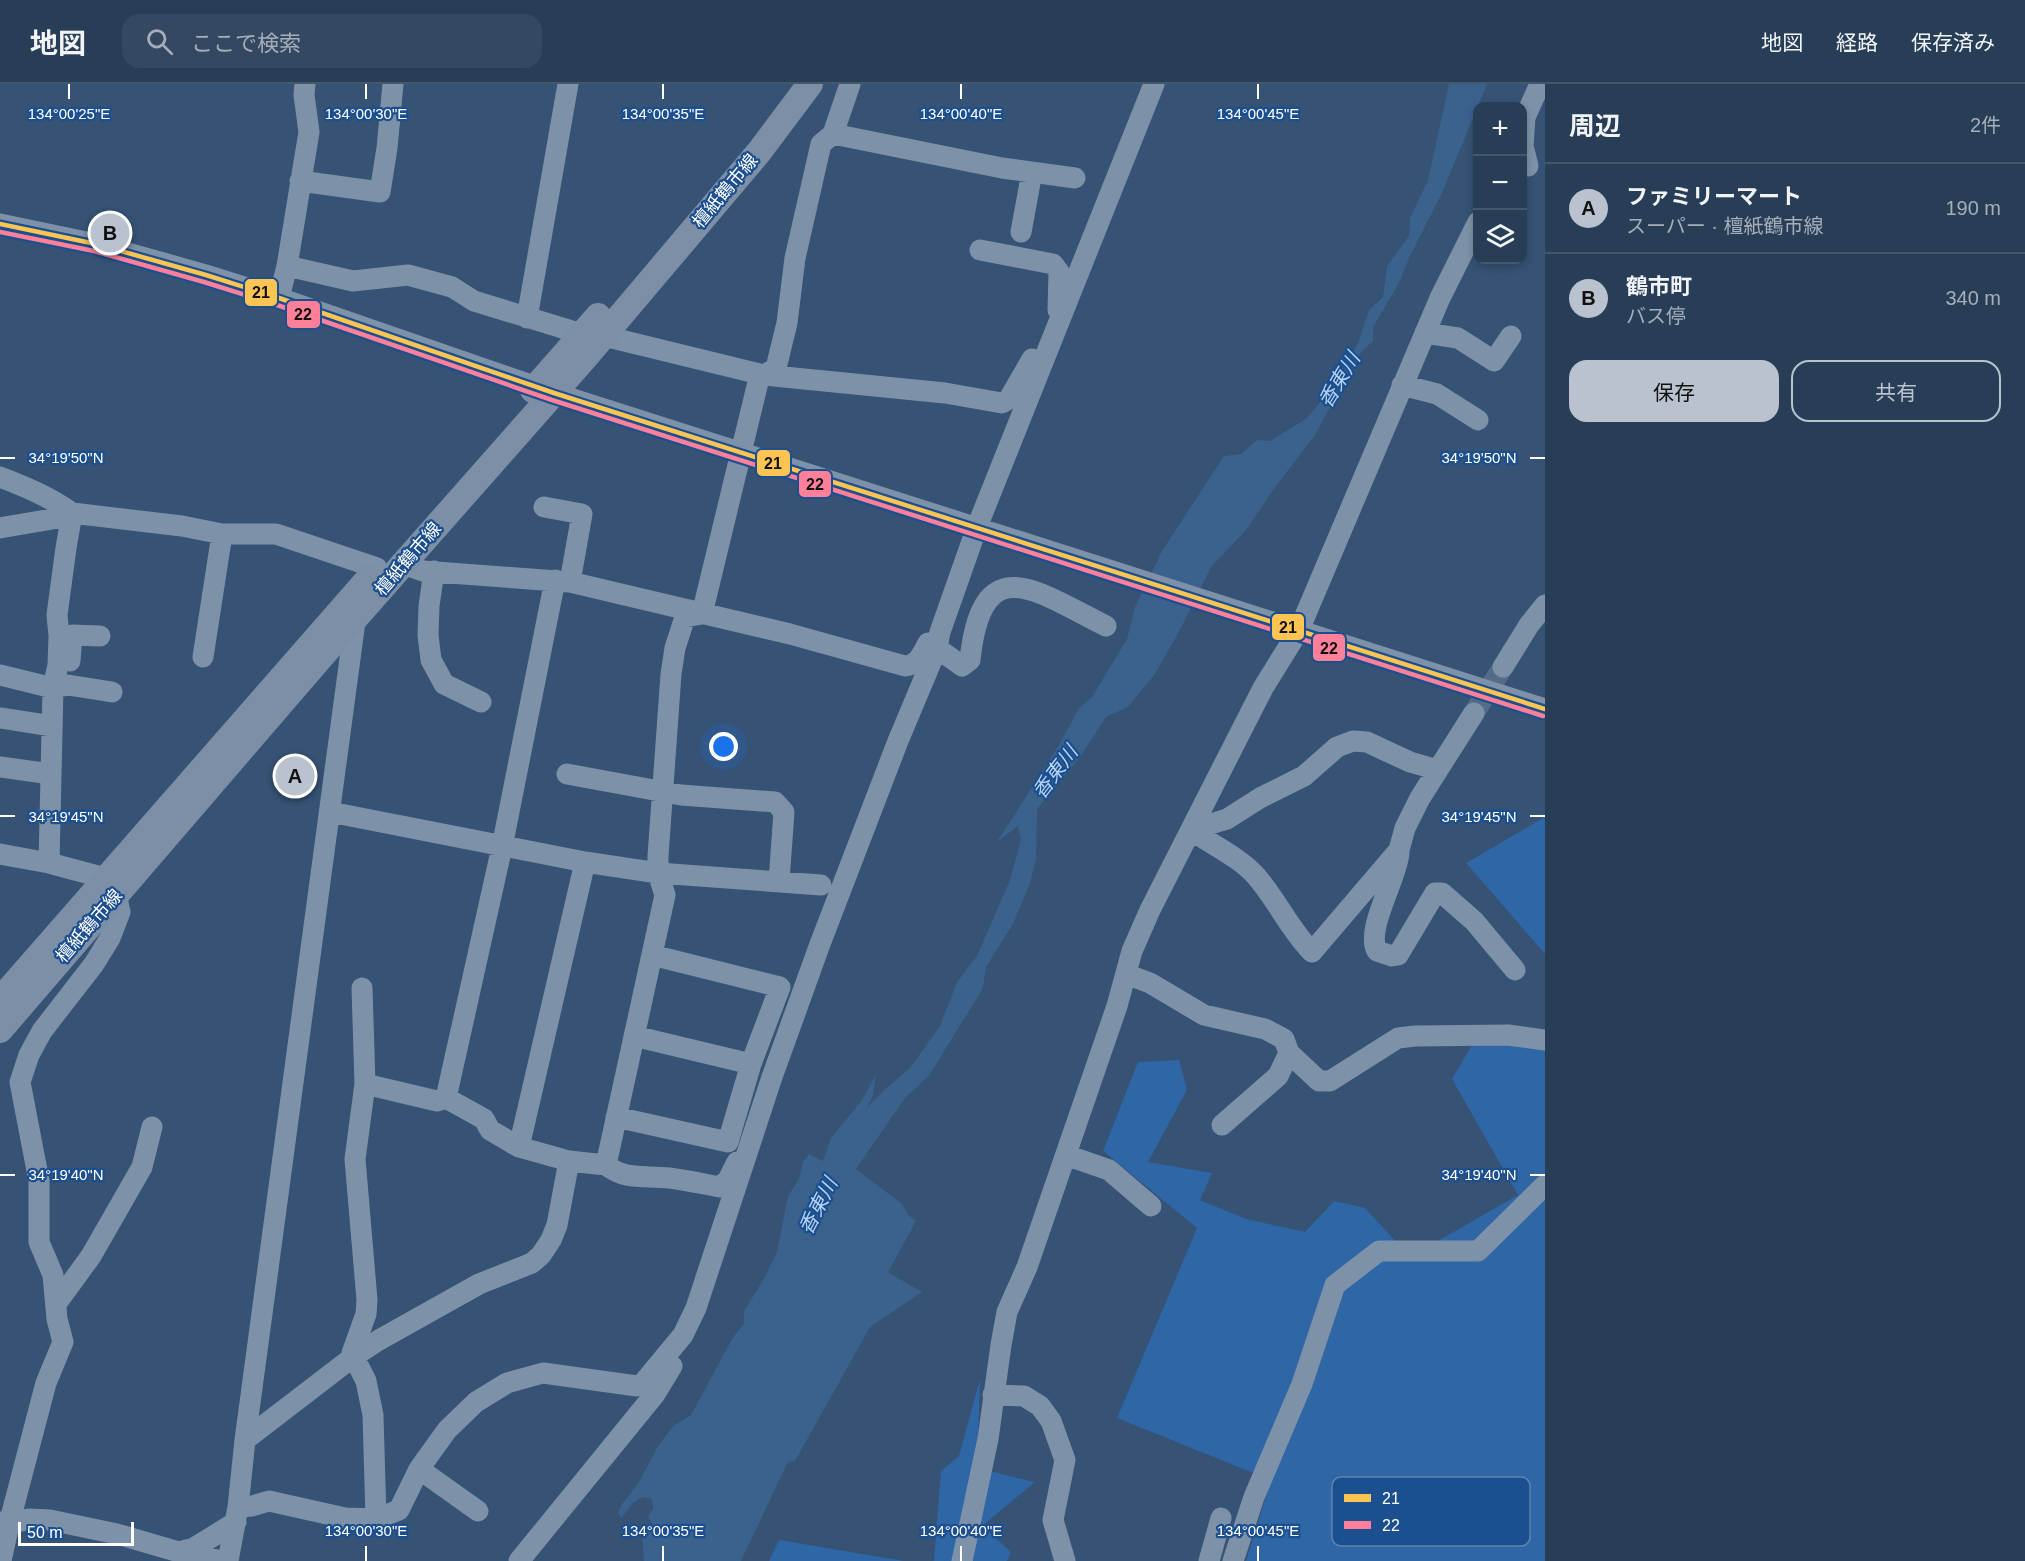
<!DOCTYPE html>
<html lang="ja">
<meta charset="utf-8">
<style>
:root{--surface:#283e57;--page:#344961;--text:#f1f3f6;--muted:#a5aeba;--line:#44576d;--accent:#b9c2ce}
body{margin:0;font-family:Arial,"Noto Sans JP",sans-serif;background:var(--page);color:var(--text)}
.controls{position:absolute;right:18px;top:18px;display:grid;overflow:hidden;border-radius:12px;box-shadow:0 3px 9px #0003}
.controls button{width:54px;height:54px;display:grid;place-items:center;padding:0;border:0;border-bottom:2px solid var(--line);background:var(--surface);color:var(--text);font:30px sans-serif}
.scale{position:absolute;left:18px;bottom:15px;width:116px;box-sizing:border-box;padding-left:6px;border:3px solid #fff;border-top:0;font-size:16px;line-height:21px;white-space:nowrap;color:#fff;-webkit-text-stroke:4px #1b4f8f;paint-order:stroke}
.you{position:absolute;left:724px;top:663px;width:21px;height:21px;margin:-15px;border:4px solid #fff;border-radius:50%;background:#1a73e8;box-shadow:0 0 0 9px #1a73e833}
.badge{display:grid;place-items:center;width:39px;height:39px;border-radius:50%;background:var(--accent);color:#111;font-size:20px;font-weight:700}
.pin{position:absolute;translate:-50% -50%;border:3px solid #fff;box-shadow:0 2px 6px #0006}
.list{margin:0;padding:0;list-style:none}
h2{display:flex;justify-content:space-between;align-items:center;height:78px;margin:0;padding:0 24px;font-size:26px}
h2 small{font-size:20px;font-weight:400;color:var(--muted)}
.list li{display:grid;grid-template-columns:39px 1fr auto;gap:18px;align-items:center;box-sizing:border-box;height:90px;padding:0 24px;border-top:2px solid var(--line)}
.list b{display:block;font-size:22px;white-space:nowrap}
.list p{margin:0;font-size:20px;white-space:nowrap;color:var(--muted)}
.list em{font-size:20px;font-style:normal;color:var(--muted)}
.actions{display:flex;gap:12px;padding:18px 24px}
.actions a{flex:1;padding:14px 0;border:2px solid var(--accent);border-radius:18px;text-align:center;font-size:21px;color:var(--accent)}
.actions .main{background:var(--accent);color:#111}
.icon{flex:none;width:33px;height:33px;fill:none;stroke:currentColor;stroke-width:2;stroke-linecap:round;stroke-linejoin:round}
.map{position:relative;flex:none;width:1545px;height:1477px;overflow:hidden}
header{display:flex;align-items:center;gap:36px;box-sizing:border-box;height:84px;padding:0 30px;background:var(--surface);border-bottom:2px solid var(--line)}
header strong{font-size:28px}
nav{display:flex;gap:33px;margin-inline-start:auto;font-size:21px}
.search{width:420px;height:54px;background:var(--page);display:flex;align-items:center;gap:15px;box-sizing:border-box;padding:0 21px;border-radius:18px;color:var(--muted);font-size:22px}
main{display:flex}
aside{flex:1;background:var(--surface)}
.map>svg:first-child{display:block}
</style>
<header>
<strong>地図</strong>
<div class="search"><svg class="icon" aria-label="search" viewBox="0 0 24 24"><circle cx="10" cy="10" r="6"/><path d="M15 15l6 6"/></svg>ここで検索</div>
<nav><a>地図</a><a>経路</a><a>保存済み</a></nav>
</header>
<main>
<div class="map">
<svg width="1545" height="1477" viewBox="0 0 1545 1477">
<rect width="100%" height="100%" fill="#365274"/>
<path fill="#2f66a5" d="M1545 733V870L1466 779Z
M1473 959H1545V1477H1246L1271 1396 1117 1334 1197 1144 1103 1067 1138 978 1179 976 1187 1006 1148 1078 1212 1089 1200 1116 1246 1135 1305 1148 1334 1117 1365 1124 1410 1173 1518 1111 1452 995Z
M980 1295 977 1384 1035 1398 982 1442 1011 1468 1007 1477H934L941 1387 959 1372Z
M779 1456 904 1477H769Z"/>
<path fill="#3b618d" d="M1449 0H1487L1442 109 1410 172 1399 199 1373 243V257L1360 269 1337 316 1328 327 1315 351 1276 402 1246 446 1211 483 1182 542 1155 590 1128 623 1106 633 1080 673 1037 725 1036 775 1030 799 1013 840 986 883 983 904 929 992 905 1014 856 1085 902 1120 909 1132 916 1137 888 1188 922 1208 870 1243 795 1377 788 1378 741 1477H644L642 1450 653 1441 648 1433 653 1425 652 1415 642 1413 633 1419 621 1434 618 1429 622 1420 639 1398 658 1362 673 1342 691 1331 732 1255 744 1239V1227L765 1193 777 1168 788 1112 799 1095 803 1078 809 1070 823 1077 831 1054 862 1016 876 990 873 1011 867 1024 884 1006 910 984 940 942 957 898 977 872 1010 796 1021 755 1018 742 997 758 1059 661 1079 624 1092 613 1127 555 1135 523 1162 467 1224 372 1241 370 1257 356 1270 357 1307 334 1331 306 1358 259 1369 226 1383 213 1387 182 1409 152 1410 134 1428 96Z"/>
<g fill="none" stroke-linecap="round" stroke-linejoin="round">
<path stroke="#546c89" stroke-width="21" stroke-dasharray="21 10" stroke-linecap="butt" d="M1474 629 1503 583"/>
<path stroke="#7d92a8" stroke-width="21" d="M1525 33 1523 62 1528 82
M1522 40 1540 0
M833 50 1002 84 1075 94
M300 97 380 108 387 64 393 0
M0 140 96 160 206 191 279 214 554 309 1545 625
M1021 148 1032 88
M980 166 1053 180 1059 188 1058 226
M287 182 353 197 408 191 452 203 474 217 582 250
M279 214 287 182 309 48 304 11 305 0
M527 234 568 0
M1425 249 1458 254 1494 277 1511 252
M604 252 764 291 945 309 1002 319 1009 315 1032 275
M1402 301 1437 310 1478 336
M0 393C26 403 50 413 72 429L66 464 57 531 59 552 58 581 53 604 49 779
M544 423 582 430 570 498
M0 444 64 433 72 429 182 442 222 450H276L377 484
M403 480 423 487 570 498 790 550 905 582C918 581 922 570 928 559
M434 487 429 522 428 551 431 576 444 600 481 618
M555 496 502 763 446 1014 484 1035 490 1046 519 1063 569 1077 606 1081 665 811 658 789V772L671 590 675 564 685 533 702 530 759 294 776 284 787 239 795 174 821 60 833 50 850 0
M937 564 962 582 970 576C982 462 1037 508 1106 542
M203 573 222 450
M70 577 72 551 100 552
M1503 583 1529 541 1545 521
M0 591 53 604 68 601 112 608
M0 634 52 642
M0 683 51 690
M567 690 681 711 775 718 784 728 779 797
M330 728 585 778 658 789 821 801
M1194 741 1204 742 1227 735 1260 714 1304 692 1337 663 1353 657 1367 658 1410 678 1438 686
M1191 746C1212 761 1239 773 1256 792 1277 816 1290 846 1312 868L1399 766 1405 744 1420 714 1474 629
M1399 769C1397 795 1365 845 1377 867L1392 872 1398 871 1435 809H1442L1474 837 1515 886
M0 770 49 779 105 794
M1126 890 1150 899 1204 931 1265 945 1284 955 1289 969 1319 997H1330L1398 954 1415 952 1508 951 1545 956
M362 904 365 1000 437 1017 446 1014
M634 952 751 980
M365 1000 355 1075 367 1216 366 1230 352 1269 366 1297 373 1331 376 1435
M616 1033 728 1058 751 980 780 903 652 871
M1222 1041 1278 992 1289 969
M519 1063 585 778
M1066 1071 1109 1086 1151 1122
M606 1081C626 1097 645 1091 669 1094 686 1096 703 1100 720 1103L728 1096 737 1078
M56 1220 91 1172 142 1083 152 1043
M993 1311 1024 1312 1040 1322 1051 1337 1065 1376 1053 1436 1065 1477
M245 1356 353 1273 379 1256 479 1200 532 1179 541 1171 551 1156 557 1141 569 1077
M419 1385 478 1427
M238 1423 252 1422 269 1417 345 1434 376 1435 399 1426 419 1385 447 1346 476 1318 507 1299 543 1289 637 1302 644 1298 683 1251 696 1224 772 993 820 860 898 657 937 564 940 548 977 443 1154 0
M0 1438 9 1440 29 1435 50 1436 117 1450 179 1468 194 1464 236 1438
M187 1467 220 1477
M1 1477 9 1440 46 1299 63 1258 57 1235 53 1191 39 1158V1097L20 998 29 971 42 947 94 880 110 854 120 828 116 811
M228 1477 238 1423 245 1356 356 530
M519 1477 655 1310 672 1282
M962 1477 988 1355 1001 1261 1007 1228 1027 1183 1117 922 1132 867 1150 826 1263 604 1299 546 1440 214 1478 138
M1209 1477 1221 1434
M1233 1477 1254 1413 1302 1300 1335 1201 1379 1167H1478L1545 1101"/>
<path stroke="#7d8ea7" stroke-width="26" d="M533 306 598 232
M0 916 369 494
M0 946 321 573 584 275 759 68 810 0"/>
<defs>
<path id="bus-1" d="M0 140 96 160 206 191 279 214 554 309 1545 625"/>
<path id="bus-2" d="M0 148 94 167 204 198 277 221 552 316 1543 632"/>
</defs>
<use href="#bus-1" stroke="#1b4f8f" stroke-width="9"/>
<use href="#bus-2" stroke="#1b4f8f" stroke-width="9"/>
<use href="#bus-1" stroke="#fcc553" stroke-width="4.5"/>
<use href="#bus-2" stroke="#ff8098" stroke-width="4.5"/>
</g>
<path fill="none" stroke="#fff" stroke-width="2" d="M69 0V15M366 0V15M663 0V15M961 0V15M1258 0V15M0 374H15M1530 374H1545M0 732H15M1530 732H1545M0 1091H15M1530 1091H1545M366 1462V1477M663 1462V1477M961 1462V1477M1258 1462V1477"/>
<g text-anchor="middle" stroke-width="4.5" stroke-linejoin="round" paint-order="stroke">
<g font-size="18" fill="#fff" stroke="#1b4f8f">
<text transform="translate(725 107) rotate(-50)" y="6">檀紙鶴市線</text>
<text transform="translate(408 475) rotate(-49)" y="6">檀紙鶴市線</text>
<text transform="translate(89 842) rotate(-49)" y="6">檀紙鶴市線</text>
</g>
<g font-size="20" font-style="italic" fill="#b5d3f5" stroke="#1b4f8f">
<text transform="translate(1339 296) rotate(-59)" y="7">香東川</text>
<text transform="translate(1055 688) rotate(-53)" y="7">香東川</text>
<text transform="translate(818 1122) rotate(-63)" y="7">香東川</text>
</g>
</g>
<rect x="1332" y="1393" width="198" height="69" rx="9" fill="#1b4f8f" stroke="#5f84b1" stroke-width="1.5"/>
<rect x="1344" y="1410" width="27" height="8" fill="#fcc553"/>
<rect x="1344" y="1437" width="27" height="8" fill="#ff8098"/>
<g font-size="16" fill="#fff">
<text x="1382" y="1420">21</text>
<text x="1382" y="1447">22</text>
</g>
<g font-size="15" text-anchor="middle" fill="#fff" stroke="#1b4f8f" stroke-width="4.5" stroke-linejoin="round" paint-order="stroke">
<text x="69" y="35">134°00'25"E</text>
<text x="366" y="35">134°00'30"E</text>
<text x="663" y="35">134°00'35"E</text>
<text x="961" y="35">134°00'40"E</text>
<text x="1258" y="35">134°00'45"E</text>
<text x="66" y="379">34°19'50"N</text>
<text x="1479" y="379">34°19'50"N</text>
<text x="66" y="738">34°19'45"N</text>
<text x="1479" y="738">34°19'45"N</text>
<text x="66" y="1096">34°19'40"N</text>
<text x="1479" y="1096">34°19'40"N</text>
<text x="366" y="1452">134°00'30"E</text>
<text x="663" y="1452">134°00'35"E</text>
<text x="961" y="1452">134°00'40"E</text>
<text x="1258" y="1452">134°00'45"E</text>
</g>
<g stroke="#1b4f8f" stroke-width="2">
<rect x="244" y="194" width="34" height="29" rx="6" fill="#fcc553"/>
<rect x="286" y="216" width="35" height="29" rx="6" fill="#ff8098"/>
<rect x="756" y="365" width="35" height="28" rx="6" fill="#fcc553"/>
<rect x="798" y="386" width="34" height="28" rx="6" fill="#ff8098"/>
<rect x="1271" y="529" width="34" height="28" rx="6" fill="#fcc553"/>
<rect x="1312" y="549" width="34" height="29" rx="6" fill="#ff8098"/>
</g>
<g font-size="16" text-anchor="middle" font-weight="bold" fill="#111">
<text x="261" y="214">21</text>
<text x="303" y="236">22</text>
<text x="773" y="385">21</text>
<text x="815" y="406">22</text>
<text x="1288" y="549">21</text>
<text x="1329" y="570">22</text>
</g>
</svg>
<div class="controls">
<button>+</button>
<button>−</button>
<button><svg class="icon" aria-label="layers" viewBox="0 0 24 24"><path d="M12 4l9 5-9 5-9-5zM3 14l9 5 9-5"/></svg></button>
</div>
<div class="scale">50 m</div>
<div class="you"></div>
<div class="pin badge" style="left:295px;top:692px">A</div>
<div class="pin badge" style="left:110px;top:149px">B</div>
</div>
<aside>
<h2>周辺<small>2件</small></h2>
<ul class="list">
<li><span class="badge">A</span><div><b>ファミリーマート</b><p>スーパー · 檀紙鶴市線</p></div><em>190 m</em></li>
<li><span class="badge">B</span><div><b>鶴市町</b><p>バス停</p></div><em>340 m</em></li>
</ul>
<div class="actions"><a class="main">保存</a><a>共有</a></div>
</aside>
</main>
